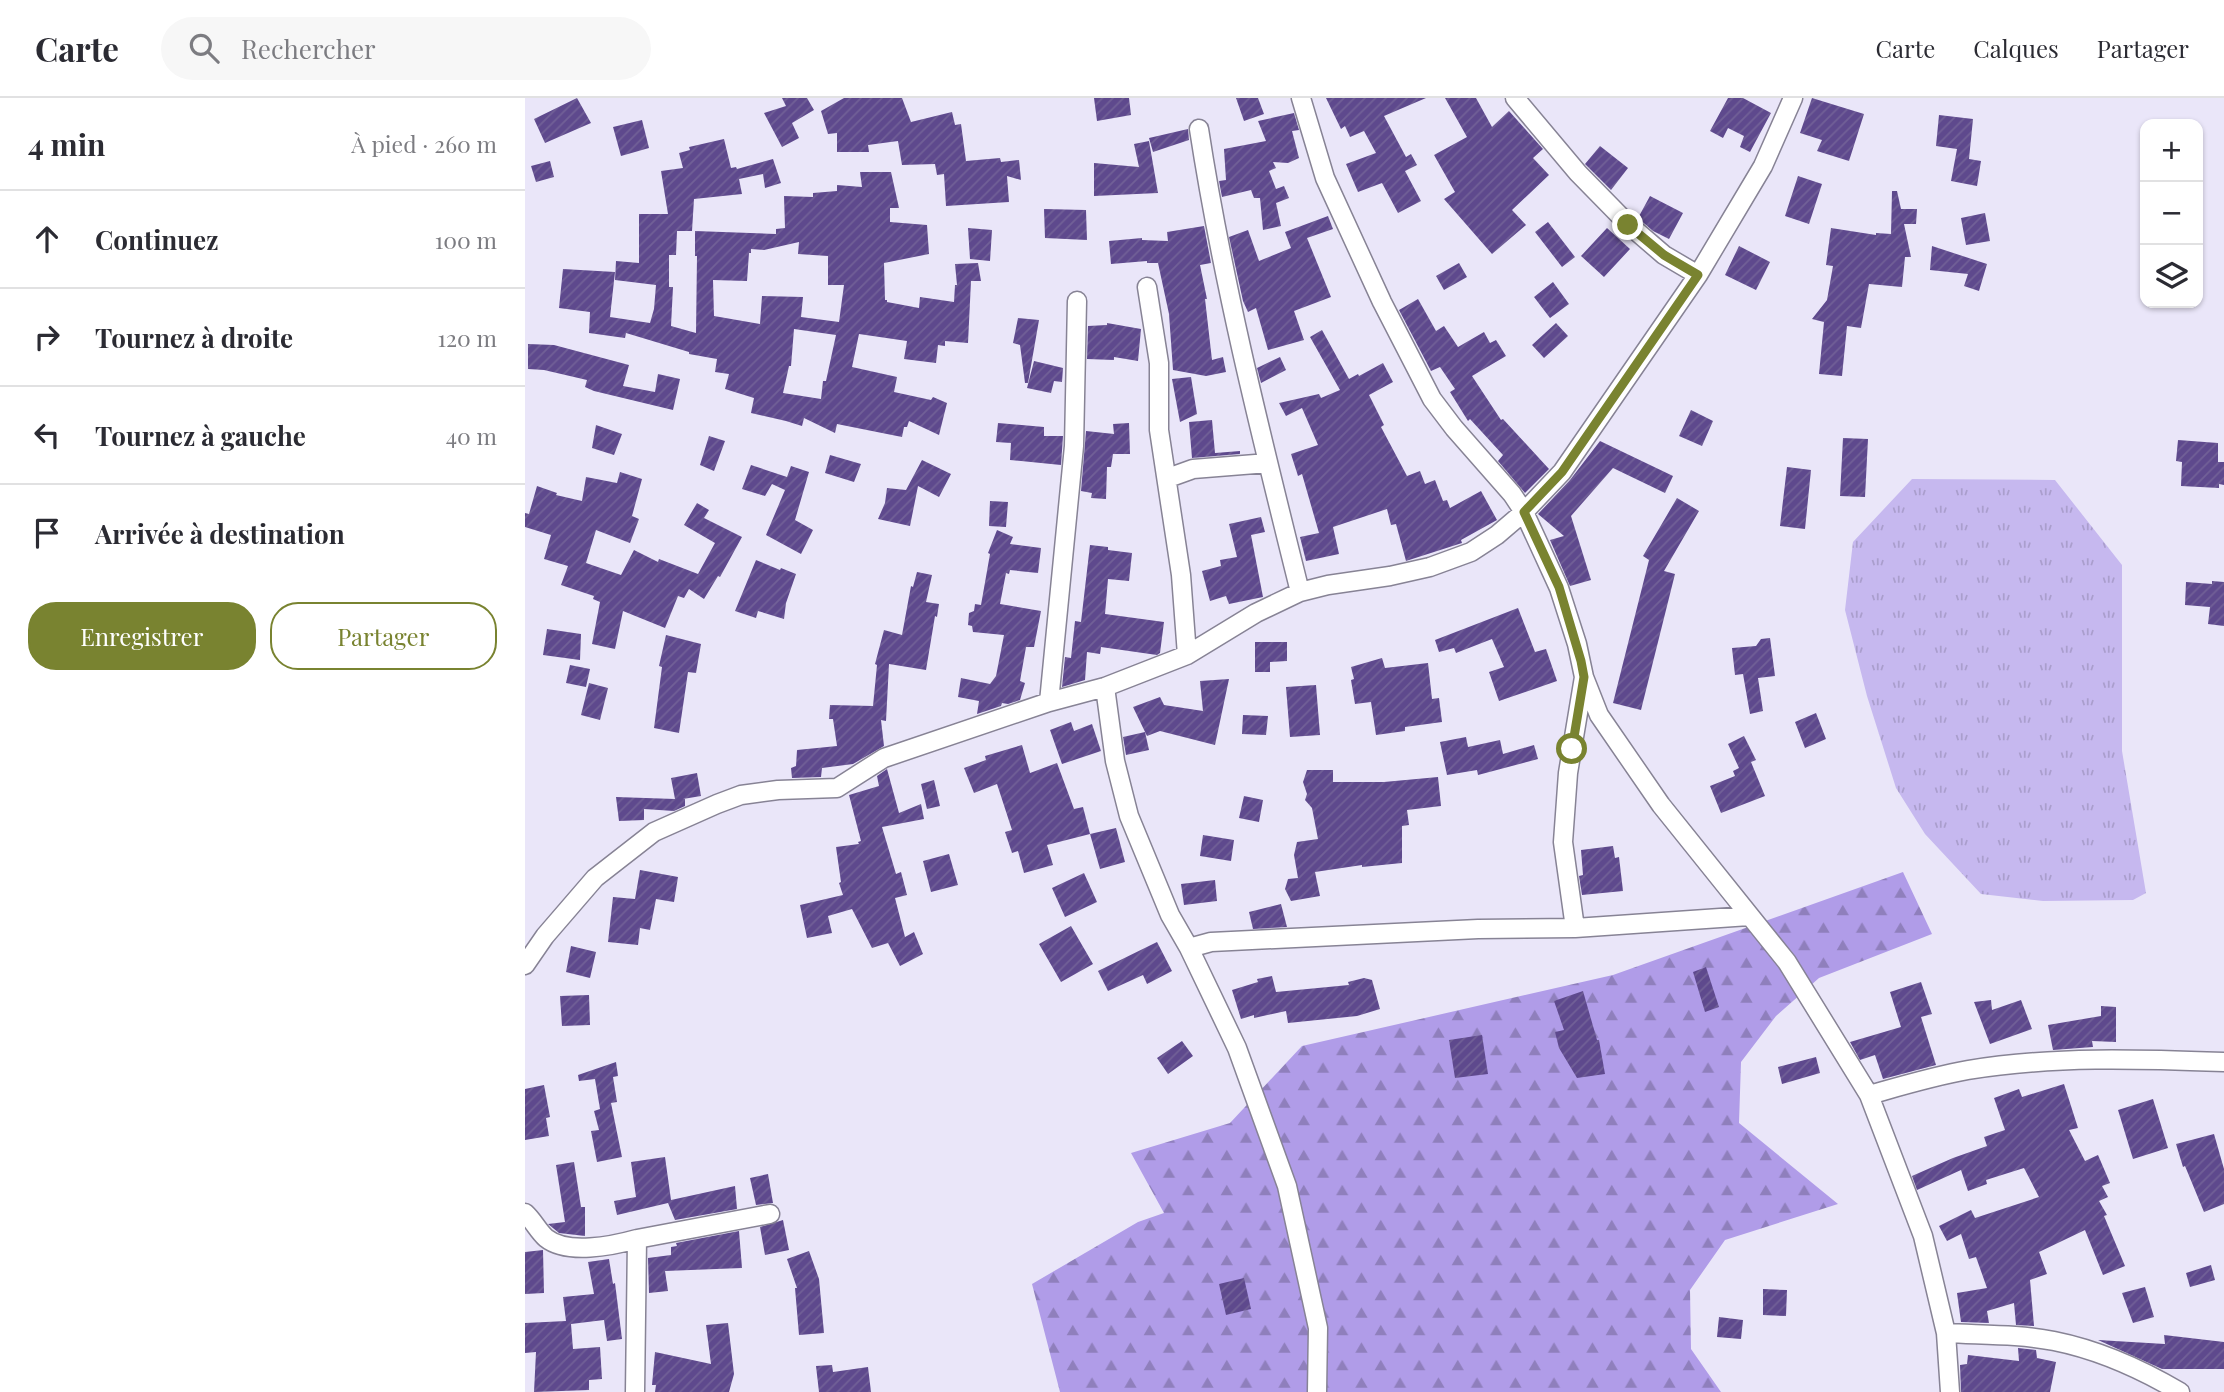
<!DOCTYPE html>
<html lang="fr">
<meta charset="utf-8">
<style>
:root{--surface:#fff;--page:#f7f7f7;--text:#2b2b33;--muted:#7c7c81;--line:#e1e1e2;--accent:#798330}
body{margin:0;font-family:"Playfair Display",serif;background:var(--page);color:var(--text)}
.controls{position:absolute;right:21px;top:21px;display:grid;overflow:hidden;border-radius:14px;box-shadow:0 2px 5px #0004}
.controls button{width:63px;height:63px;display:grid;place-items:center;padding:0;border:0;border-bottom:2px solid var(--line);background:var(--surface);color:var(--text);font:35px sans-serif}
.stop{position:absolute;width:21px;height:21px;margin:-16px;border:5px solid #798330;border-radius:50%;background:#fff}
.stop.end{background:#798330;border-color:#fff;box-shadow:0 2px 7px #0008}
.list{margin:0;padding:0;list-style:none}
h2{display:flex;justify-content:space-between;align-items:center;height:91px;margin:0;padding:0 28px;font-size:30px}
h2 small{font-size:23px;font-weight:400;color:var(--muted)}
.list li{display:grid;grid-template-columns:46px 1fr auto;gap:21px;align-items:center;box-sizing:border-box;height:98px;padding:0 28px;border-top:2px solid var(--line)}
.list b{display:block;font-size:26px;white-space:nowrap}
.list em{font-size:23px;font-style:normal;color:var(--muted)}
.actions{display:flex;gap:14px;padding:21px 28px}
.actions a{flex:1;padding:16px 0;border:2px solid var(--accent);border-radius:28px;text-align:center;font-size:24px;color:var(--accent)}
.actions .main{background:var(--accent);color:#fff}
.icon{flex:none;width:38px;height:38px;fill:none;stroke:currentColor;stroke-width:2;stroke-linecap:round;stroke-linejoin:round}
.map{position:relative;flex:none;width:1699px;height:1294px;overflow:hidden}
header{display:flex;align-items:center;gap:42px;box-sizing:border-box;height:98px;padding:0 35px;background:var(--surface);border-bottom:2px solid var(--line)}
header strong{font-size:33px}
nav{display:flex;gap:38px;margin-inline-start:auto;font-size:24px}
.search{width:490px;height:63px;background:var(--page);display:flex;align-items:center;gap:18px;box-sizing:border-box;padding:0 24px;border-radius:38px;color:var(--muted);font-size:26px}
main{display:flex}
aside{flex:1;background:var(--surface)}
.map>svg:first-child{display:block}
</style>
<header>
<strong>Carte</strong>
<div class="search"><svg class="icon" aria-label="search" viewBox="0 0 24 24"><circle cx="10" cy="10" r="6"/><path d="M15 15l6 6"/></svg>Rechercher</div>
<nav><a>Carte</a><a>Calques</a><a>Partager</a></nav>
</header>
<main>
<aside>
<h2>4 min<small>À pied · 260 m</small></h2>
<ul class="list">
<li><svg class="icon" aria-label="ahead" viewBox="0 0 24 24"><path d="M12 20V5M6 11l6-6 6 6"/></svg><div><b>Continuez</b></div><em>100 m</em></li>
<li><svg class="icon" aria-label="right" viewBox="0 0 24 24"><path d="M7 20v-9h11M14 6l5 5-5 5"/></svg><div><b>Tournez à droite</b></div><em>120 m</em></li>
<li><svg class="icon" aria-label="left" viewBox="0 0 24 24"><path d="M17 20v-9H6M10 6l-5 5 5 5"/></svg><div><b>Tournez à gauche</b></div><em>40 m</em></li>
<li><svg class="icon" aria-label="arrive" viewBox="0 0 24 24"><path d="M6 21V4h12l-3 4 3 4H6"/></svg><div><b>Arrivée à destination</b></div></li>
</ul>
<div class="actions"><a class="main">Enregistrer</a><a>Partager</a></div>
</aside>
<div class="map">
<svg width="1699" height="1294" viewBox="0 0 1699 1294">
<defs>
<pattern id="grass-tufts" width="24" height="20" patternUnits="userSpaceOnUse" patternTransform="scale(1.75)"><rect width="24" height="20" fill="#c6b8ef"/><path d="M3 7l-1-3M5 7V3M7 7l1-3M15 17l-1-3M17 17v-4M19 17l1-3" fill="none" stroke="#aa9ecd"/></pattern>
<pattern id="forest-firs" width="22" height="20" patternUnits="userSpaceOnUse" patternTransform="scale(1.75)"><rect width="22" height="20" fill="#b09ce8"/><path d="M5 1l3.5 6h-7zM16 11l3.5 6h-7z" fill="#8f7fbc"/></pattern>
<pattern id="building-hatch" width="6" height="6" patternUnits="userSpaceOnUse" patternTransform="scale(1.75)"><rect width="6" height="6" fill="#5e498d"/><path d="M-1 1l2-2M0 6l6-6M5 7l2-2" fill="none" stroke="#716097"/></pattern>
</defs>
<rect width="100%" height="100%" fill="#eae6f9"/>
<path fill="url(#grass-tufts)" d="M1387 381 1530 382 1597 467V653L1621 795 1608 802 1518 803 1456 796 1400 736 1371 690 1342 598 1320 512 1328 444Z"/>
<path fill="url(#forest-firs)" d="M1378 774 1407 836 1294 880 1251 918 1216 964 1214 1025 1313 1106 1200 1142 1165 1192 1166 1251 1196 1294H535L507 1186 613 1124 639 1115 606 1055 705 1025 777 948 1088 877Z"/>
<path fill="url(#building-hatch)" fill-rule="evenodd" d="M52 0 66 25 20 45 9 21Z
M257 0H282L289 12 267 25 274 40 257 49 239 15 261 8Z
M319 0H377L386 24 427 14 430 27 436 26 441 63 475 60 476 64 494 62 496 82 482 78 484 104 421 108 419 76 412 77 410 66 377 67 373 43 343 47 344 54H312V35L303 36 296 13Z
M569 0H604L606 17 572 23Z
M711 0H733L739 16 719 23Z
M801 0H901L859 18 881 59 886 56 892 67 880 73 896 103 873 115 857 85 833 94 821 66 851 55 839 33 825 39 820 28 816 31Z
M920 0H951L967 29 984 13 1018 51 1008 60 1024 77 987 112 1001 127 967 156 919 101 930 94 909 57 942 39Z
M1203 0H1218L1246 15 1225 54 1215 49 1219 38 1203 30 1198 40 1185 33Z
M1287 0 1339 16 1324 63 1292 53 1297 42 1275 35Z
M769 15 774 32 767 33 774 60 763 65 748 64 751 70 744 73 751 91 759 88 764 100 751 105 756 128 738 132 735 100H729L726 92 697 99 694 83 701 82 699 51 741 43 733 23Z
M1414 17 1448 21 1444 61 1456 63 1452 88 1426 83 1432 51 1411 48Z
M117 22 124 50 96 58 88 29Z
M663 31 664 42 628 54 624 40Z
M199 41 206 70 211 69 212 71 248 61 256 85 240 90 238 76 214 81 217 96 169 101 167 133H152L151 157H144V189H148L146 228 171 235 172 158H170V133L251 136V131L260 130 259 98 288 99V95L312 93V87L337 89 335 74H366L374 110H365V124L402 127 404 156 359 165 360 202H362V204L394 210 395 199 429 204 430 187H432L430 166 453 165 456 183H446L443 245 420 243V248L413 247 411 265 379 261 382 243 334 236 327 269 372 279 369 294 406 302 408 299 422 305 414 337 384 323 382 329H379L377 339 312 326 310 335 279 320 277 328 261 323 226 315 229 300 200 291 204 276 190 274 192 261 164 256V254L101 235 100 240 64 235 65 214 34 210 38 171 90 174 85 219 125 225 129 211 131 187 90 182 91 163 114 165V116H143L136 73 158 70 154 55 165 52 164 49ZM274 144 273 156 303 158V187H319L314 224 276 219 278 199 237 198 235 226 189 218 188 182 222 183 224 155H226V151L239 152ZM269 231 311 237 301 283H298L296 301 258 295 264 268H266Z
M624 43 633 95 569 98V65L614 69 609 46Z
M1075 48 1103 70 1086 92 1060 66Z
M25 63 29 79 11 84 6 68Z
M1273 78 1297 86 1284 126 1260 118Z
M1367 93H1372L1376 111H1392L1391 126H1379L1386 159H1380L1377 189 1344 186 1336 230 1322 228 1317 278 1294 276 1299 224 1287 221 1302 202 1308 168 1301 167 1306 130 1351 137V135L1366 136Z
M1125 98 1158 115 1144 141 1128 133 1113 120Z
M519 111 561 112 562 142 520 140Z
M1460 115 1465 143 1441 147 1436 120Z
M803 118 808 131 782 140 806 199 769 213 779 242 743 252 731 210 723 214 718 203 704 139 723 132 734 163 766 150 760 134Z
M1023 124 1050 159 1037 169 1010 134Z
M679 128 686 165 675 167 682 201H680L687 262 698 259 701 274 681 278 648 272 644 216 633 165H622V163L586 166 584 143 617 140V142L643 143 642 134Z
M443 130 467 132 465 163 445 161Z
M1082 130 1105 151 1079 179 1056 158Z
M1214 148 1245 164 1231 192 1200 177Z
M1407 148 1462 166 1454 193 1439 188 1443 176 1405 172Z
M934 165 942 179 919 192 911 178Z
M1028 184 1044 206 1025 220 1009 199Z
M893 201 911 233 919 228 933 249 959 234 965 245 971 242 981 258 947 278 976 322 978 321 1024 371 1000 395 973 363 978 357 945 321 943 323 925 294 930 291 915 269 906 273 874 212Z
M493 220 514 222 503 285H500L495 247 488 245Z
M582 225 616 231 613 263 589 259V262L562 261 563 228 582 227Z
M1031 225 1043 238 1019 260 1007 247Z
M797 232 824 281 833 276 834 278 858 265 868 284 844 297 859 327 856 329 882 378 895 373 900 386 910 382 918 403 922 402 925 410 956 393 972 422 936 442 937 445 881 463 871 426 866 427 862 411 808 429 814 456 781 463 775 439 794 435 777 376 773 378 766 356 793 347 777 310 761 318 754 305 794 296 796 300 815 292 785 239Z
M3 246 29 247 104 267 98 288 130 294 133 276 155 281 148 312 69 293 60 289 62 282 19 272 3 271Z
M755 259 761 272 736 285 732 270Z
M509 263 538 270 537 284 529 283 526 295 502 290Z
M666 279 672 316 655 324 647 281Z
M1166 312 1188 323 1177 348 1154 338Z
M687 322 690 355 715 353V356L667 360 664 324Z
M473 325 519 329V338H538L536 367 485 362 486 345 471 344Z
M604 325 605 356H588L586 369H582L581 401 566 400 567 395 556 393 561 333 589 336 588 326Z
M71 327 97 336 89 357 67 350Z
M184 338 200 343 189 373 175 367Z
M1318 340 1343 341 1340 399 1315 398Z
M1653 342 1693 345V364H1699V387L1694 386V390L1656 388 1657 364 1651 363Z
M1075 343 1148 378 1140 395 1088 370 1046 418 1066 482 1045 488 1025 442 1039 438 1013 416 1045 382Z
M305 357 336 366 329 384 300 375Z
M397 362 426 376 414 399 393 388 385 428 353 421 360 405 362 390 381 392Z
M226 367 262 379 266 368 284 374 270 422 288 432 276 456 241 437 260 392 247 386 240 398 217 391Z
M1262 369 1286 372 1280 431 1255 428Z
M95 374 117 381 107 418 114 421 105 445 71 432 61 465 96 477 109 452 133 464 134 461 173 476 190 445 159 427 172 405 184 412 179 420 217 439 195 479 193 478 179 501 164 491 159 500 153 498 140 530 98 513 90 551 67 546 75 504 68 501 69 498 36 487 43 468 19 461 26 437 0 429V415L4 416 12 388 32 395 31 397 57 403 61 379 92 385Z
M1152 400 1174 413 1139 473 1150 476 1116 612 1088 605 1124 462 1118 458Z
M465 403 483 404 481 429 464 428Z
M736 419 740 434 726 437 738 499 704 506 701 498 685 503 677 473 696 468 695 462 712 459 704 426Z
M472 432 488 439 485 446 516 450 513 475 485 472 484 476 481 475 475 506 516 513 509 549H501L495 583 500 585 495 602 483 606 477 605 476 608 452 616 454 603 433 599 436 580 465 586 471 578 479 537 448 534 447 528 443 527 444 515 449 513 450 506 456 507 465 456 463 455Z
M565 447 583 449V452L607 455 604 483 583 481 580 516 639 524 635 555 632 557 576 549 575 556 562 554 560 582 537 589 540 559 546 560 550 523 556 524Z
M231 462 255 472 256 470 271 476 261 505 259 521 233 513 231 520 210 513Z
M392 474 407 477 401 504 414 506 412 519 410 518 401 572 364 566 361 623 356 622 359 648 328 666 297 670 296 679 267 680 266 670 271 668 272 652 312 648 308 621H304L305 607 348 608 352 567 350 566 359 532 377 537 386 488 388 489Z
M1687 483 1699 484V528L1683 526 1685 509 1660 507 1661 484 1687 486Z
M993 510 1010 554 1021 551 1032 583 974 603 964 574 979 569 967 541 931 555 929 550 914 554 910 542Z
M22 531 56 536 55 562 18 557Z
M141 537 176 546 171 575 163 574 154 635 129 630 137 569 134 568Z
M1245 540 1250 578 1233 580 1238 613 1225 616 1218 576 1210 577 1207 550 1231 548 1236 541Z
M730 544H762V563L745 564V574H730Z
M857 560 860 570 903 565 907 601 914 600 917 624 880 629V633L851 637 846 604 830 606 826 582 829 581 826 569Z
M45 567 65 571 61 589 41 585Z
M704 581 690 647 635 633 622 638 608 609 635 599 639 607 678 613 675 583Z
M64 585 83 590 75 622 56 617Z
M791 587 795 637 765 639 761 589Z
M1291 615 1301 641 1280 650 1270 624Z
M718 617 743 618 741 637 717 636Z
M546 624 549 633 567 626 576 653 537 666 525 632Z
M620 634 624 652 601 657 598 639Z
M1219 638 1231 662 1226 664 1240 698 1196 715 1185 688 1210 678 1208 673 1214 670 1203 646Z
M941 639 943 649 975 642 978 656 1009 647 1013 661 953 677 952 672 922 677 915 644Z
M497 647 505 675 532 665 549 711 558 709 565 736 522 747 528 767 499 775 493 753 487 755 480 734 487 732 472 686 449 695 439 670 461 662 460 658Z
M362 671 374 715 396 706 399 721 357 729 371 776 376 774 382 797 370 800 380 839 389 834 398 856 375 868 363 845 347 850 327 811 303 818 307 835 282 840 275 807 318 797 314 785 316 784 311 749 334 746 333 744 336 743 324 697 354 688 352 678Z
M782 672H808V684H859L913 679 916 708 882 712 884 727 877 728V765L837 769V767L790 774 795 798 766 803 760 791 763 781 773 780 769 757 772 744 793 741 787 710 780 702 782 696 778 684Z
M172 675 176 698 158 701H160V708L149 713 119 711V722L94 723 91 699 150 701 146 680Z
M409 682 415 708 402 711 396 686Z
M719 698 738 702 734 724 714 720Z
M591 730 600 764 575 771 565 736Z
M678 737 709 742 706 763 675 758Z
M1088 748 1090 760 1094 759 1098 793 1057 797 1054 778 1058 777 1056 752Z
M424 756 433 787 406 794 398 763Z
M115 772 153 779 149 804 131 801 125 832 115 830 113 847 83 844 88 799 110 801Z
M559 775 572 804 540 819 527 790Z
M690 782 692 803 659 807 656 786Z
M756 806 762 829 728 831 724 814Z
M546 828 568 866 536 884 514 846Z
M632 844 647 873 622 886 618 877 583 893 573 873Z
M46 848 71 854 65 880 41 874Z
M1181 869 1194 909 1180 914 1168 874Z
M747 878 751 894 824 887 823 884 839 880 847 882 855 911 832 918 763 925 761 913 729 920V917L716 921 707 892 733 884 732 881Z
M1396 884 1407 916 1396 919 1411 967 1358 981 1350 957 1335 962 1325 944 1376 929 1365 894Z
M1058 893 1072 942H1074L1080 976 1052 980 1034 950 1030 934 1039 932 1029 903Z
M64 897 65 927 37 928 35 898Z
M1466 902 1467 912 1496 902 1507 931 1465 946 1449 904Z
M1576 908 1591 909V944L1567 943 1568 949 1528 952 1523 927 1576 918Z
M957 937 963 976 930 980 924 942Z
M657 943 668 958 643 976 632 960Z
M1291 959 1295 975 1257 986 1253 969Z
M91 964 93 978 88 979 92 1004 86 1005 97 1059 72 1064 66 1033 74 1032 69 1013 75 1011 70 981 54 983 53 977Z
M1539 986 1553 1030 1544 1032 1560 1063 1573 1057 1585 1085 1577 1088 1583 1099 1574 1103 1582 1117 1579 1118 1600 1168 1578 1177 1560 1132 1514 1154 1522 1176 1505 1182 1509 1228 1491 1227 1489 1205 1462 1213 1464 1225 1436 1224 1432 1195 1462 1190 1451 1159 1444 1161 1436 1136 1422 1143 1414 1128 1446 1112 1450 1120 1514 1099 1499 1070 1461 1082 1462 1086 1443 1093 1436 1072 1392 1092 1387 1078 1428 1060 1462 1048 1459 1039 1480 1032 1469 1000 1494 991 1497 999Z
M19 987 25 1019 21 1020 24 1038 0 1042V991Z
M1628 1001 1643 1050 1608 1061 1593 1012Z
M1689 1036 1699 1071V1106L1679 1114 1660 1068 1658 1069 1651 1046Z
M140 1059 146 1102 210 1088 212 1111 150 1122 143 1105 92 1117 89 1103 111 1099 106 1064Z
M49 1064 56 1109H60V1138L34 1135 23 1126 40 1124 31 1067Z
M243 1076 248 1105 231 1107 225 1080Z
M258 1122 264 1152 240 1157 235 1129Z
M214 1133 217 1170 140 1173 143 1193 124 1195 123 1160 146 1157V1149L152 1148 151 1145Z
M18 1152 19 1195 0 1196V1154Z
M284 1153 294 1181 299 1235 274 1237 270 1190H272L262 1161Z
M84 1161 88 1186 90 1185 97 1241 82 1243 79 1222 46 1226 48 1251 75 1249 77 1281 64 1282V1292L9 1294 11 1254 0 1255V1225L41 1223 38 1199 69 1196 63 1164Z
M1686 1167 1690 1182 1665 1189 1661 1175Z
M719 1180 726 1211 701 1217 694 1186Z
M1620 1189 1629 1219 1608 1225 1597 1195Z
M1238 1191 1262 1192 1261 1218 1238 1217Z
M1194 1219 1218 1222 1216 1241 1192 1239Z
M203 1225 209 1276 204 1294H130L131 1287H127L130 1254 186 1266 181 1227Z
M1639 1237 1699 1244V1271H1637L1573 1242 1640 1246Z
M1493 1250 1511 1252 1512 1260 1531 1264 1525 1294H1436L1435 1267 1442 1266 1443 1257 1494 1263Z
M307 1267 308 1274 343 1269 346 1294H294L291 1268Z"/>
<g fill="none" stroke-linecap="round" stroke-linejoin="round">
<defs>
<path id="street" d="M776 0 800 80 857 204 907 301 929 330 987 396 999 414 1034 490 1052 546 1059 579 1074 617 1136 707 1262 864 1344 997 1398 1138 1421 1235 1425 1294
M990 0 1053 75 1103 126 1139 157 1173 177
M674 31C698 187 737 341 775 494
M622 189 634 265V332L656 477 662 557
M643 380 668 371 743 365
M580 589 590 663 604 718 645 817 664 850 712 950 762 1088 793 1230 792 1294
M524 604 549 348 552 203
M1050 830 1038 744 1043 675 1059 579
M664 850 686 844 953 831 1050 830 1224 818
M0 867 20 838 70 780 129 734 192 706 216 697 253 692 312 690 359 660 524 604 580 589 662 557 731 515 775 494 803 487 865 478 905 469 946 454 972 437 999 414 1037 374 1173 177 1238 68 1268 0
M1344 997C1376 988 1409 978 1443 972 1527 958 1614 961 1699 964
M0 1115C8 1122 13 1133 21 1140 42 1157 87 1148 112 1141L110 1294
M112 1141 245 1116
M1421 1235C1457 1237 1494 1236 1529 1243 1574 1252 1616 1271 1655 1294"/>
</defs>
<use href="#street" stroke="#878395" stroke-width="21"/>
<use href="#street" stroke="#fff" stroke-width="18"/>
</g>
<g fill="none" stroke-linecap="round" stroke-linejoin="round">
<path stroke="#798330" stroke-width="9" d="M1047 651 1059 579 1056 563 1034 489 999 414 1037 374 1173 177 1139 157 1103 127"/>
</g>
</svg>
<div class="controls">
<button>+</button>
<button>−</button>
<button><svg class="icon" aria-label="layers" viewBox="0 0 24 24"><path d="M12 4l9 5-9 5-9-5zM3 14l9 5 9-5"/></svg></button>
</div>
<div class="stop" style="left:1047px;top:651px"></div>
<div class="stop end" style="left:1103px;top:127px"></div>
</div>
</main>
